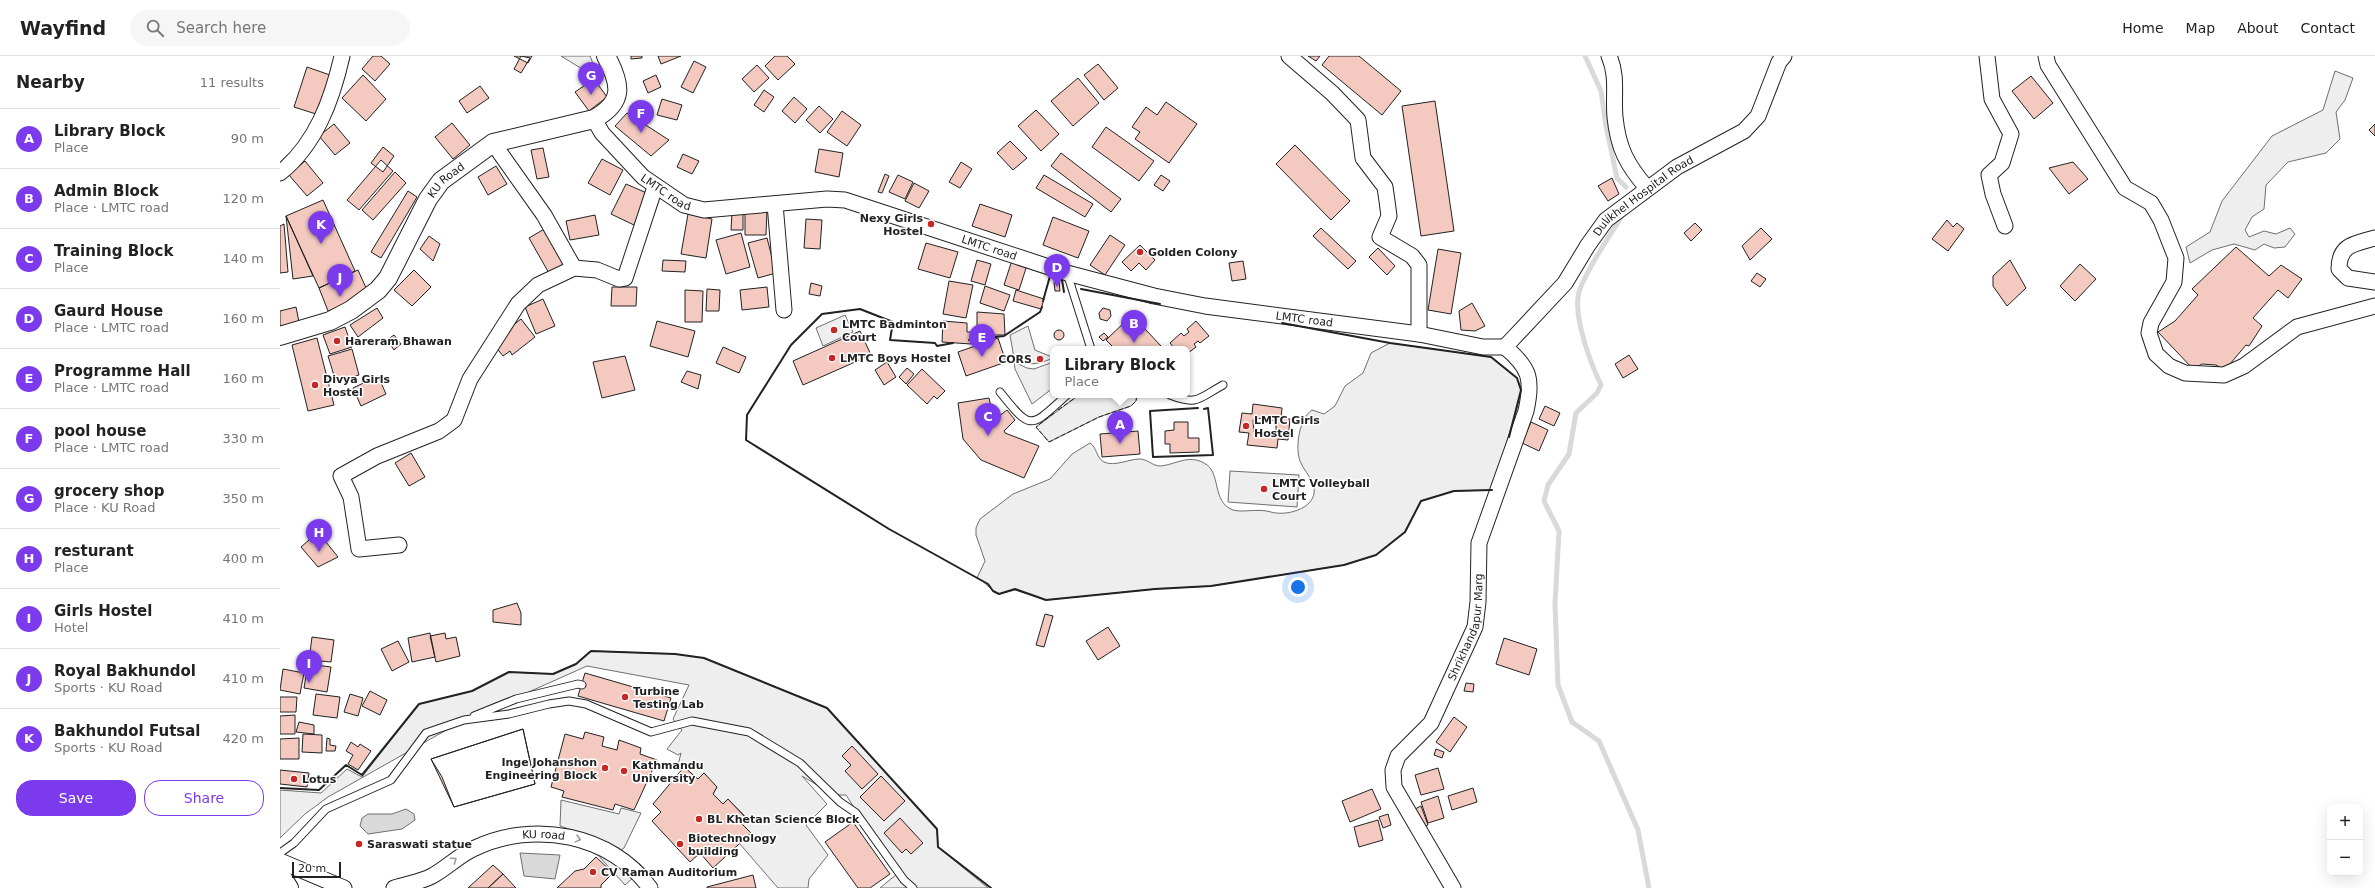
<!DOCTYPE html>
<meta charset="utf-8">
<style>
:root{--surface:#fff;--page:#f6f6f6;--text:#222;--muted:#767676;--line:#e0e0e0;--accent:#7c3aed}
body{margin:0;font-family:"DejaVu Sans",sans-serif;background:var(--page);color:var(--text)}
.controls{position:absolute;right:12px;bottom:12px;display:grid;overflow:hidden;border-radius:8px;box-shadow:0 4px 16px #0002}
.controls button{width:36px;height:36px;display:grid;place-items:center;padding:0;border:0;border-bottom:1px solid var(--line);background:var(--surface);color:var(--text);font:20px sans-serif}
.scale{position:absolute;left:12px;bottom:10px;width:49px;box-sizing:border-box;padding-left:4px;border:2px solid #222;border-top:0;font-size:11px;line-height:14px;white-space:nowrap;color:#222;-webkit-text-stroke:3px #fff;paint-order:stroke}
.you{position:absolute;left:1018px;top:531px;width:14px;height:14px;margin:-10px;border:3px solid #fff;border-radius:50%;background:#1a73e8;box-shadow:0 0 0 6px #1a73e833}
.badge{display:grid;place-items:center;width:26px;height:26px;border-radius:50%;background:var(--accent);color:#fff;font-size:13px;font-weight:700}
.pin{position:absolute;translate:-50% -33px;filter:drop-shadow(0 1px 2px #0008)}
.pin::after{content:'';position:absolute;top:21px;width:14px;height:12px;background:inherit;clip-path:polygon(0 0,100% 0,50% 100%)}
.popup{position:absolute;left:770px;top:290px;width:140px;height:52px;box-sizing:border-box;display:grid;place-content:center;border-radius:8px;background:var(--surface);filter:drop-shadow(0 1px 3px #0005);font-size:13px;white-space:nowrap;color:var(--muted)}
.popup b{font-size:15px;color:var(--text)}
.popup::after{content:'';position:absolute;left:50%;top:100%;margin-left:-8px;border:8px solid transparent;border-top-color:var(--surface)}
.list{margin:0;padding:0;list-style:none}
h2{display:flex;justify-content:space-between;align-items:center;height:52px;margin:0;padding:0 16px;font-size:17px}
h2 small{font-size:13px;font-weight:400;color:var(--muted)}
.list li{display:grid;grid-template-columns:26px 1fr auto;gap:12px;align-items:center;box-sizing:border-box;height:60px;padding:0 16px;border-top:1px solid var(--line)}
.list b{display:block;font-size:15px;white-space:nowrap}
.list p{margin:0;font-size:13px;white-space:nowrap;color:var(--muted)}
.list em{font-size:13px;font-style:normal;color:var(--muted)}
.actions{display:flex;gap:8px;padding:12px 16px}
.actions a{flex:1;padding:9px 0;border:1px solid var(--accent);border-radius:16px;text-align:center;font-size:14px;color:var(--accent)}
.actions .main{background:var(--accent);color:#fff}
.icon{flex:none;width:22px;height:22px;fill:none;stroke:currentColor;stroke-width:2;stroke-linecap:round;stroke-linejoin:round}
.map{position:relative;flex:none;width:2095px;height:832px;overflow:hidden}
header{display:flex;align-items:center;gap:24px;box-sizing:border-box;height:56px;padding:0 20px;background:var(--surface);border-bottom:1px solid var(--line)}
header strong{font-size:19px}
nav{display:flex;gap:22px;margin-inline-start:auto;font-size:14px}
.search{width:280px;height:36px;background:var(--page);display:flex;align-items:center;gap:10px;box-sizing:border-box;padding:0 14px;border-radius:22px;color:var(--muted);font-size:15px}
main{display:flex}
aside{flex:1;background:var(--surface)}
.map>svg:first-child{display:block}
</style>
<header>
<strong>Wayfind</strong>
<div class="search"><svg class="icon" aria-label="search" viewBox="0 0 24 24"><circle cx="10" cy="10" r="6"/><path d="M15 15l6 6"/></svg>Search here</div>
<nav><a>Home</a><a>Map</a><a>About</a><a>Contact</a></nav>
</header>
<main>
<aside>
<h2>Nearby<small>11 results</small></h2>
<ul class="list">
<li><span class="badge">A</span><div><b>Library Block</b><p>Place</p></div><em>90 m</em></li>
<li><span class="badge">B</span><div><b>Admin Block</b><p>Place · LMTC road</p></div><em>120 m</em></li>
<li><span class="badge">C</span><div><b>Training Block</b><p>Place</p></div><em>140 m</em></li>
<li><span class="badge">D</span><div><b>Gaurd House</b><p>Place · LMTC road</p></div><em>160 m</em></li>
<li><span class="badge">E</span><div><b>Programme Hall</b><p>Place · LMTC road</p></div><em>160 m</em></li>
<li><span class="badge">F</span><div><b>pool house</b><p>Place · LMTC road</p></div><em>330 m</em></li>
<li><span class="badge">G</span><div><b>grocery shop</b><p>Place · KU Road</p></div><em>350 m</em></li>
<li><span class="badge">H</span><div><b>resturant</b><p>Place</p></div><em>400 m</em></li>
<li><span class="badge">I</span><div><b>Girls Hostel</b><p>Hotel</p></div><em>410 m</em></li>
<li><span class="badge">J</span><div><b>Royal Bakhundol</b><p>Sports · KU Road</p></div><em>410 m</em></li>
<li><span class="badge">K</span><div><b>Bakhundol Futsal</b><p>Sports · KU Road</p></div><em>420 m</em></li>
</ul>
<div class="actions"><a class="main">Save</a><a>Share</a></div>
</aside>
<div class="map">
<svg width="2095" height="832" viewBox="0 0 2095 832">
<rect width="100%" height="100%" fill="#fff"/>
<path fill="#eee" stroke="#6f6f6f" d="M281 0H310L317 17 312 19Z
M2055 15 2073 22 2065 44 2056 56 2060 83 2046 97 2008 106 1986 129 1984 153 1972 161 1965 174 1969 181 1984 175 1996 178 2010 172 2015 178 2005 191 1994 192 1984 188 1975 194 1954 188 1932 194 1910 207 1906 191 1930 176 1942 145 1992 80 2043 54Z
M565 259 573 276 543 290 536 272Z
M748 270 755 294 772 301 771 303C756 309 748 310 734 302L730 279Z
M1110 287 1211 301 1237 322 1241 334 1237 352 1212 434 1174 435 1141 445 1125 476 1096 499 1064 509 931 530 875 533 766 544 735 534 719 538C710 534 706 526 697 522L705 505 696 479V472L700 463 733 438 770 423 792 398 810 387C817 391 816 402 824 406 835 411 848 403 860 403 867 403 873 410 880 410 895 409 908 398 924 407 942 416 931 446 953 454 963 457 978 452 991 456 1008 461 1041 451 1033 428 1030 420 1023 413 1020 405 1015 391 1019 363 1032 354L1044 358 1055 350 1065 330 1083 317 1091 297Z
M734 306 747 312 754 313 773 306V332L752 348 735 313Z
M799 339H857L856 345 851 350 819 361 769 386 756 371Z
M950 415 1019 419 1017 451 948 446Z
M311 595 395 598 424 602 547 652 657 773 658 791 708 832H600L617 818 566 739H554L522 720 547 748 526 769 548 799 529 823 528 832H498L459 787 471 777 460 766 465 760 448 743 443 748 433 738 437 731 424 718 418 723 404 711 397 713 401 697 398 699 387 693 402 674 393 663 409 629 307 610 177 668 48 741 25 758 0 782V734L41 737 67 713 82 721 139 648 192 635 229 616 273 618 296 608Z
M281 744 339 758 341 752 361 757 344 792 340 795 319 783 280 770Z
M317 798 355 820 345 829Z"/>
<path fill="#d9d9d9" stroke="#6f6f6f" d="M126 753 134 758 135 764 122 773 88 778 80 770 82 762 88 758H112Z
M240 797 280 799 275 823 244 820Z"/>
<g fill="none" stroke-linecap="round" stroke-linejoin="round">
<path stroke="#d9d9d9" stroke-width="5" d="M1305 0 1321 35 1326 70 1337 122 1346 131
M1343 158C1333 175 1300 223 1298 241 1295 265 1310 306 1321 329L1317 337 1296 357 1289 398 1268 429 1264 445 1279 475 1275 548 1278 629 1292 666 1319 685 1358 774 1369 832"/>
</g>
<path fill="#f3c9c0" stroke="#222" fill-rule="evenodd" d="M93 0H101L110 8 95 25 82 13Z
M234 0H252L248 7Z
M241 0 250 2 241 17 234 13Z
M351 0H362V2L351 3Z
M378 0H401L381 8Z
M495 0H507L515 8 498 24 485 10Z
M1028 0H1040L1036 5Z
M1049 0H1079L1121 35 1102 59 1042 9Z
M414 5 426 11 413 37 401 31Z
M818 8 838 32 824 44 804 19Z
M477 9 489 22 474 36 462 23Z
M27 11 50 19 36 58 14 51Z
M83 19 106 43 86 65 62 42Z
M376 19 381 31 368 37 363 25Z
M1751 20 1773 47 1754 63 1732 35Z
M798 22 819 47 793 70 771 45Z
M314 23 327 41 309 55 295 36Z
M200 30 209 42 187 57 179 45Z
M484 34 494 41 484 56 474 49Z
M514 41 527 53 515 67 502 55Z
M382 43 402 49 397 64 377 59Z
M1155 45 1174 175 1141 180 1122 50Z
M886 46 917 68 889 107 855 83 860 76 852 71 866 51 877 59Z
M539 50 553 63 540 77 526 64Z
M756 54 779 78 761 95 738 70Z
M562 55 581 69 567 90 547 76Z
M347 57 389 84 371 100 335 70Z
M172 67 190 89 173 103 155 81Z
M54 68 70 87 55 99 39 80Z
M2095 68V80L2089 74Z
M826 71 874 105 859 125 812 91Z
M730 85 747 102 733 114 717 97Z
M1015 89 1070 145 1051 164 996 108Z
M103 91 114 100 103 116 91 107Z
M263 92 269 121 257 123 251 94Z
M539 93 563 97 559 121 535 116Z
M781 97 841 143 831 156 771 110Z
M403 98 419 105 412 118 397 111Z
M322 103 343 114 330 139 308 127Z
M101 104 113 115 79 154 67 144Z
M25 105 43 127 27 140 9 119Z
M681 106 692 113 680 132 669 126Z
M1793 106 1808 123 1789 138 1769 112Z
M216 110 227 128 208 139 198 121Z
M115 116 126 127 93 164 82 154Z
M605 118 609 120 602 137 598 136Z
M618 119 633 126 625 143 609 136Z
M764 119 813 148 805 161 756 132Z
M881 119 890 125 883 135 874 129Z
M1332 122 1339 138 1328 145 1318 130Z
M634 127 649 135 639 152 625 145Z
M346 128 369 138 354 169 331 158Z
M128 135 137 141 101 202 91 196Z
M43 144 75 215 39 232 6 160Z
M700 148 732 159 725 181 692 170Z
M465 153H487L486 179H465Z
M452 156H463V174H451Z
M408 158 432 163 426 202 401 198Z
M315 159 319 179 290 184 286 165Z
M6 160 33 220 13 223Z
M773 161 809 175 798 202 763 189Z
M526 163 542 164 540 193 524 192Z
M1667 164 1673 171 1677 167 1684 173 1668 195 1652 183Z
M1415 167 1422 174 1411 185 1404 177Z
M4 168 8 216 0 217V170Z
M266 172 288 209 270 219 249 182Z
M1041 172 1076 205 1068 213 1033 180Z
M1481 172 1492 183 1470 204 1462 190Z
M461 177 470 211 446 218 436 184Z
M830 179 845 189 825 219 810 209Z
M149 180 160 188 153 205 140 193Z
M487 182 496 217 478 222 468 187Z
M646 187 678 196 670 222 638 213Z
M860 189 875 204 866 214 859 207 851 215 842 206Z
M1956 191 1989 220 2001 209 2022 223 2008 242 1998 234 1973 262 1982 270 1969 290 1966 289 1945 314 1936 309 1922 308 1913 313 1878 276 1895 265 1918 239 1912 233Z
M1098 192 1115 210 1107 219 1089 201Z
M1158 193 1181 197 1171 258 1148 254Z
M383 204 406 205 405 216 382 215Z
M697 204 711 208 705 229 691 225Z
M732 204 747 209 739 234 724 229Z
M1730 204 1746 232 1727 250 1713 230V220Z
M963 205 966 223 952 225 949 207Z
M1800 208 1816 223 1795 245 1780 230Z
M78 214 87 234 67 248 48 255 39 232Z
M134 214 151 231 132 250 114 234Z
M1477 217 1486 223 1480 231 1471 225Z
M669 225 693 229 686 262 663 258Z
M779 225 780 235H775L774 226Z
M531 227 542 230 540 240 529 238Z
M705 230 730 239 724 255 700 247Z
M332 231H357L356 250H331Z
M487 231 489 251 462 254 460 234Z
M427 233 440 234 439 255H426Z
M405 234 423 235 422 266H405Z
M736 234 764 243 761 253 733 245Z
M263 243 275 270 256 278 245 251Z
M1192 247 1205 270 1195 275 1181 274 1179 255Z
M16 251 19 266 0 270V255Z
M97 252 103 262 78 281 70 269Z
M823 252 830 254 831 260 827 265 820 263 819 257Z
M697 256 724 258 725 279H697Z
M852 259 881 290 878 293H831L833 291 826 284Z
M241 263 255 281 232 299 230 295 223 300 215 290 230 275 228 273Z
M377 265 415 275 408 301 370 290Z
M663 265 687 267V276H692L691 288 662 286Z
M916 265 929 280 920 287 918 285 914 288 916 291 907 298V293H895L890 287 901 277 904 280 909 276 907 273Z
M65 271 72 291 50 298 43 279Z
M774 279a5 5 0 1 1 10 0a5 5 0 1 1-10 0Z
M580 275 591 299 523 329 513 305Z
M824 277 828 281 823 285 819 281Z
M114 279 121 288 114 294 107 284Z
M37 282 54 349 28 355 12 289Z
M718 282 726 306 686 320 678 296Z
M443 291 466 301 459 317 436 307Z
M72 293 79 319 56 326 48 300Z
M1349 299 1358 313 1343 322 1335 308Z
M345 300 355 334 322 342 313 306Z
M607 306 616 321 604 329 595 314Z
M627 312 634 318 626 328 619 321Z
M642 313 665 335 657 343 654 340 647 348 627 329Z
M407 315 421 319 418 333 401 326Z
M98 320 106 338 81 350 73 332Z
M709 342 714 364 727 354 735 364 724 375 725 377 759 390 744 422 701 404 683 383 678 347Z
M973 348 1002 352 1001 362 1010 363 1008 384 998 383 997 392 967 389 969 377 959 376 962 357 972 358ZM976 362 996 365V377L993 379 974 376 973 364Z
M1265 350 1280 357 1274 370 1259 363Z
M894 366H908V382H919V396L890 397V388H885V375L894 374Z
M1251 366 1268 374 1259 395 1242 387Z
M858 375 860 398 822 401 820 378Z
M131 397 145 421 129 430 115 407Z
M38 476 58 501 38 511 21 491Z
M237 547 241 557V569L213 566V554Z
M765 558 773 560 764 591 756 589Z
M828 571 840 590 818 604 806 585Z
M150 577 155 601 132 606 128 582Z
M165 577 166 583 176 581 180 600 156 606 150 580Z
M32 581 54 584 51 606 29 604Z
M1224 582 1257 593 1249 619 1216 608Z
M118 585 129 606 112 615 101 593Z
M28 608 51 611 47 636 24 632Z
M3 613 24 617 20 638 0 634Z
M305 617 391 642 384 665 298 640Z
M1186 627 1194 628 1193 636 1184 635Z
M90 635 107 644 100 659 82 650Z
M36 638 60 641 57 662 33 659Z
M70 638 83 642 78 660 64 656Z
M0 641H17L16 656H0Z
M15 659V678H0V660Z
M1174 661 1187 671 1170 696 1156 686Z
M19 666 34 669V678L16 676Z
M243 673 255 728 174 751 162 721 151 703Z
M243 673 255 728 174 751 151 703Z
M305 676 324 681 322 690 337 694 339 684 361 692 360 698 377 704 354 754 335 748 333 754 282 741 284 735 271 731 285 678 303 683Z
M23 678 42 679V697L22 696Z
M19 682V703H0V683Z
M47 682 50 683V689L56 690 55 695H46Z
M71 686 78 691 80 688 91 695 78 714 68 708 73 699 66 695Z
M572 690 598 718 582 733 565 715 571 709 562 700Z
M1156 693 1164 696 1162 702 1154 699Z
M404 711 418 723 424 717 437 731 433 738 443 748 448 743 465 761 460 766 471 777 433 812 420 797 410 806 372 765 381 756 373 748Z
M1158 712 1164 733 1141 739 1135 719Z
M0 714 29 717 27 731 0 728Z
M601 720 625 745 604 765 580 741Z
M1193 732 1197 746 1172 754 1168 740Z
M1092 733 1101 753 1070 766 1062 745Z
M1158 740 1164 762 1148 767 1141 746Z
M1141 750 1148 769 1142 772 1135 753Z
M1108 758 1111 769 1103 772 1099 761Z
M620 762 643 787 631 798 626 793 622 797 604 777Z
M1098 764 1103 784 1079 791 1074 771Z
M573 766 610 818 590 832H578L545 786Z
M316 801 333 817 321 829V832H277L295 815 304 813Z
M213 809 223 818 208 832H188Z
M223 818 236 832H208Z
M473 819 476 832H427V831Z"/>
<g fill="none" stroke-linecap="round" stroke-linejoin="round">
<defs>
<path id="service" d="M787 217 811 293
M720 336C752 376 750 372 787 339
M890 339C918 350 919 342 943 329
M194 660 236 643 298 628 302 629
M0 797 14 787 46 753 111 724 146 677 184 664 229 658 269 648 289 645 306 648 371 676 412 665 469 676 520 707 560 746 576 757 624 824 633 832"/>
<g id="minor">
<path d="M1009 0 1052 37 1078 64 1083 102 1105 131 1107 145 1109 160 1100 181 1132 200 1139 209V278"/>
<path d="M1329 0C1338 20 1333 39 1335 61 1338 92 1347 109 1367 132"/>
<path d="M1707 0 1712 43 1731 78 1722 107 1709 119 1713 138 1725 170"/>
<path d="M1766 0 1768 9 1845 132 1871 147 1881 164 1896 202 1894 226 1871 267 1869 277 1876 298 1889 310 1905 317 1944 319 1964 310 2017 271 2095 250"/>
<path id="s1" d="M314 63 322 77 363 121 404 149 424 154 547 143 565 144 787 217 874 240 925 250 1139 278 1203 291H1225"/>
<path d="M213 87 264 159 294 212"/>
<path d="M0 117C36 88 52 44 62 0"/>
<path d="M495 148 504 254"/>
<path d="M2095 182C2075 188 2059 188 2059 213L2068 222 2095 226"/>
<path id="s2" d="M1225 291 1285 227 1308 189 1326 164 1397 111 1464 75 1478 60 1499 6 1504 0"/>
<path d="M119 489 79 493 71 441 61 420 97 400 159 375 174 364 190 323 238 248 258 229 294 212 317 214 339 223 345 222 375 131"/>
<path d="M0 805 64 832"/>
<path id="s3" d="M114 832C126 828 141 826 152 820 167 812 179 799 195 792 254 764 331 778 370 832"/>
<path id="s4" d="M1173 832 1114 731 1113 714 1118 700 1151 667 1195 571 1198 546 1199 487 1246 355C1253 323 1250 312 1225 291"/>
</g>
<g id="tertiary">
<path id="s5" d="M0 280 50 265 71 254 98 234 108 222 148 143 161 125 213 87 314 63C345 46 341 28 326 0"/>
<path d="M0 818 9 832"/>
</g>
</defs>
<use href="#service" stroke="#222" stroke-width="9"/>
<use href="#minor" stroke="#222" stroke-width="17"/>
<use href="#tertiary" stroke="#222" stroke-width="20"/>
<use href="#service" stroke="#fff" stroke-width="7"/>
<use href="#minor" stroke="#fff" stroke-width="15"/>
<use href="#tertiary" stroke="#fff" stroke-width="18"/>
<path stroke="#222" stroke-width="1" stroke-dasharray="5 2" stroke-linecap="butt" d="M778 354 799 339
M774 357 756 371 769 386 819 361 851 350 856 345 857 339"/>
<path stroke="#222" stroke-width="2" d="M801 233 880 248
M763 245 770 220 782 224 784 236
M1002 267 1110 287 1211 301 1237 322 1241 334 1229 381
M689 284 724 280 760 256 762 251
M673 287 657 290 655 287 610 284 613 266 580 253 542 258 511 289 467 359 466 384 609 473 708 528 713 535 719 538 735 533 766 544 875 533 931 530 1064 509 1096 499 1125 476 1141 445 1174 435 1212 434
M918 352 870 355 873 401 933 399 928 352 924 353
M0 732 39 734 66 709 82 719 139 648 192 635 229 616 273 618 296 608 311 595 395 598 424 602 547 652 657 773 658 791 711 832"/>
</g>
<defs><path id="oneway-chevron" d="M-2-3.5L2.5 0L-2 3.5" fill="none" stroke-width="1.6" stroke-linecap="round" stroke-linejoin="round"/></defs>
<g stroke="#9c9c9c">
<use href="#oneway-chevron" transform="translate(298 783) rotate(15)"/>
<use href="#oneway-chevron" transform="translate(174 804) rotate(-35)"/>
</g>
<g fill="#c62828" stroke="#fff" stroke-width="1.5">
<circle cx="651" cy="168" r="4"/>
<circle cx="860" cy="196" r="4"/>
<circle cx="554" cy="274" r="4"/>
<circle cx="57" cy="285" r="4"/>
<circle cx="552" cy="302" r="4"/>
<circle cx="760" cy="303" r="4"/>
<circle cx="35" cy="329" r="4"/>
<circle cx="966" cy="370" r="4"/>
<circle cx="984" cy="433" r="4"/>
<circle cx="345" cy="641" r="4"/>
<circle cx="325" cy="712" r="4"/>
<circle cx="344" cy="715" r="4"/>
<circle cx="14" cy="723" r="4"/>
<circle cx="419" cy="763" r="4"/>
<circle cx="79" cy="788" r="4"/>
<circle cx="400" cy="788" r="4"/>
<circle cx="313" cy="816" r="4"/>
</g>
<g text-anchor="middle" stroke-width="3" stroke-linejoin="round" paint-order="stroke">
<g font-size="11" fill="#222" stroke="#fff">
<text dy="4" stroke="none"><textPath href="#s5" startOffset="240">KU Road</textPath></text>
<text dy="4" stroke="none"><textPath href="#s1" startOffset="104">LMTC road</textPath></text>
<text dy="4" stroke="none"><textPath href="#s2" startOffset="207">Dulikhel Hospital Road</textPath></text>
<text dy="4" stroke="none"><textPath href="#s1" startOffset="440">LMTC road</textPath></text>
<text dy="4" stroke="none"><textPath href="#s1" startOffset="764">LMTC road</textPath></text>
<text dy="4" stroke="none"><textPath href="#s4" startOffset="299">Shrikhandapur Marg</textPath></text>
<text dy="4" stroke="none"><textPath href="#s3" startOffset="162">KU road</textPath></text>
</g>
<g font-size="11" font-weight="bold" fill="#222" stroke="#fff" text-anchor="start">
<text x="643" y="166" text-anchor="end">Nexy Girls<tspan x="643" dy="13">Hostel</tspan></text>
<text x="868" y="200">Golden Colony</text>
<text x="562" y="272">LMTC Badminton<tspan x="562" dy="13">Court</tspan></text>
<text x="65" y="289">Hareram Bhawan</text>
<text x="560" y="306">LMTC Boys Hostel</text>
<text x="752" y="307" text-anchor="end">CORS</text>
<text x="43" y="327">Divya Girls<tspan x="43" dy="13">Hostel</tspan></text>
<text x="974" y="368">LMTC Girls<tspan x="974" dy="13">Hostel</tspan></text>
<text x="992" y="431">LMTC Volleyball<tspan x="992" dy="13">Court</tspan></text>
<text x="353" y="639">Turbine<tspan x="353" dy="13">Testing Lab</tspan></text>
<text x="317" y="710" text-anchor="end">Inge Johanshon<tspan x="317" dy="13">Engineering Block</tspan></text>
<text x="352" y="713">Kathmandu<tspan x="352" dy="13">University</tspan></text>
<text x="22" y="727">Lotus</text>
<text x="427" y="767">BL Khetan Science Block</text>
<text x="408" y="786">Biotechnology<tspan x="408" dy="13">building</tspan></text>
<text x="87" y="792">Saraswati statue</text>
<text x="321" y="820">CV Raman Auditorium</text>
</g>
</g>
</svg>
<div class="controls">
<button>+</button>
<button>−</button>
</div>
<div class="scale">20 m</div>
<div class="you"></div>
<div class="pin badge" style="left:840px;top:388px">A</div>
<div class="popup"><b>Library Block</b>Place</div>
<div class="pin badge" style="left:854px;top:287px">B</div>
<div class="pin badge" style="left:708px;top:380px">C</div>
<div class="pin badge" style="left:777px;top:231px">D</div>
<div class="pin badge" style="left:702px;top:301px">E</div>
<div class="pin badge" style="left:361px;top:77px">F</div>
<div class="pin badge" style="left:311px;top:39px">G</div>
<div class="pin badge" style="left:39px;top:496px">H</div>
<div class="pin badge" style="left:29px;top:627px">I</div>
<div class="pin badge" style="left:60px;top:241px">J</div>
<div class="pin badge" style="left:41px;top:188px">K</div>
</div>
</main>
